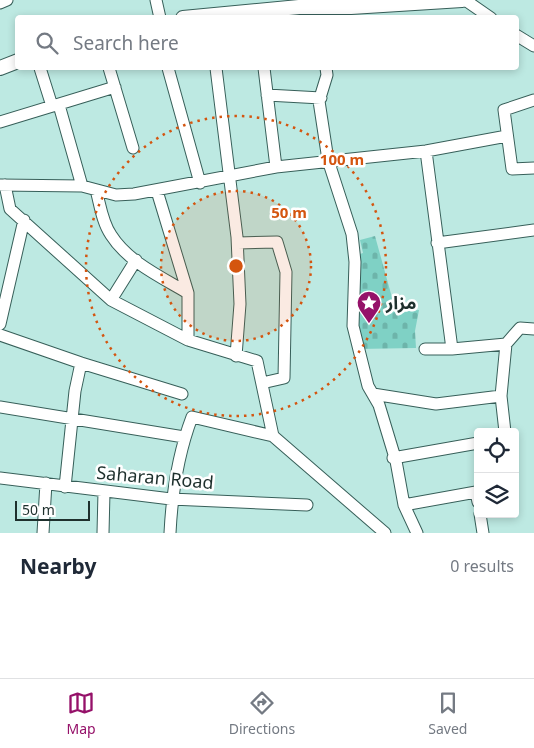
<!DOCTYPE html>
<meta charset="utf-8">
<style>
:root{--surface:#fff;--page:#f2f2f3;--text:#1f2937;--muted:#747a83;--line:#e0e1e3;--accent:#951169}
body{margin:0;font-family:"Noto Sans","Noto Sans Arabic",sans-serif;background:var(--page);color:var(--text)}
.controls{position:absolute;right:15px;bottom:15px;display:grid;overflow:hidden;border-radius:5px;box-shadow:0 2px 8px #0003}
.controls button{width:45px;height:45px;display:grid;place-items:center;padding:0;border:0;border-bottom:1px solid var(--line);background:var(--surface);color:var(--text);font:25px sans-serif}
.scale{position:absolute;left:15px;bottom:12px;width:75px;box-sizing:border-box;padding-left:5px;border:2px solid #1e302d;border-top:0;font-size:14px;line-height:18px;white-space:nowrap;color:#1e302d;-webkit-text-stroke:4px #fff;paint-order:stroke}
.list{margin:0;padding:0;list-style:none}
h2{display:flex;justify-content:space-between;align-items:center;height:65px;margin:0;padding:0 20px;font-size:21px}
h2 small{font-size:16px;font-weight:400;color:var(--muted)}
.icon{flex:none;width:28px;height:28px;fill:none;stroke:currentColor;stroke-width:2;stroke-linecap:round;stroke-linejoin:round}
.map{position:relative;flex:none;width:534px;height:533px;overflow:hidden}
.search{position:absolute;background:var(--surface);box-shadow:0 2px 8px #0003;left:15px;right:15px;top:15px;height:55px;display:flex;align-items:center;gap:12px;box-sizing:border-box;padding:0 18px;border-radius:5px;color:var(--muted);font-size:19px}
.sheet{height:145px;background:var(--surface)}
nav{display:flex;justify-content:space-around;align-items:center;box-sizing:border-box;height:70px;border-top:1px solid var(--line);background:var(--surface);font-size:14px;color:var(--muted)}
nav a{display:grid;justify-items:center;gap:2px}
nav .on{color:var(--accent)}
.map>svg:first-child{display:block}
</style>
<div class="map">
<svg width="534" height="533" viewBox="0 0 534 533">
<defs>
<pattern id="cemetery-stones" width="16" height="16" patternUnits="userSpaceOnUse" patternTransform="scale(1.25)"><rect width="16" height="16" fill="#7fd1c5"/><path d="M2 7V4a2 2 0 0 1 4 0v3zM10 15v-3a2 2 0 0 1 4 0v3z" fill="#6db4aa"/></pattern>
</defs>
<rect width="100%" height="100%" fill="#bde9e2"/>
<path fill="url(#cemetery-stones)" d="M375 236 396 312 419 310 415 331 416 348 358 349 354 256 363 253 360 240Z"/>
<g fill="none" stroke-linecap="round" stroke-linejoin="round">
<defs>
<path id="minor" d="M156 0 160 18
M465 0 491 18
M0 3 7 0
M516 35 534 46
M40 68 52 106
M109 68 133 148
M168 68 200 183
M216 68 237 237 240 304 236 356
M264 68 276 167
M326 68 327 75 319 101 328 160 352 234 355 262 353 326 368 386 379 405 396 461 404 505 417 533
M267 95 321 98
M534 100 504 110 512 169 534 168
M59 105 82 186
M0 122 115 87
M426 151 452 349
M0 185 82 186 116 195 134 194 276 167 426 151 507 136
M5 185 10 209 111 300 188 340 257 361 273 436 385 533
M96 190C100 204 102 222 111 235 128 262 161 277 188 293
M157 191 188 293V340
M238 243 277 242 286 272 284 378 262 383
M437 243 534 230
M111 300 136 260
M0 324 24 220
M0 335 81 363 182 394
M425 349H452L506 344 520 328 534 329
M373 394 436 404 501 396
M0 407 184 437
M505 432 501 396 506 344
M393 458 478 443
M0 478 171 499 307 505
M65 487 75 391 81 363
M404 505 476 492 478 502
M480 514 483 533
M43 533 46 483
M103 533 104 492
M170 533C172 493 178 454 192 417L273 436"/>
<path id="tertiary" d="M183 18 299 7H351L462 0
M0 68 18 61"/>
</defs>
<use href="#minor" stroke="#375f59" stroke-width="13"/>
<use href="#tertiary" stroke="#375f59" stroke-width="16"/>
<use href="#minor" stroke="#fff" stroke-width="11"/>
<use href="#tertiary" stroke="#fff" stroke-width="14"/>
</g>
<circle cx="236" cy="266" r="75" fill="#d4550f" fill-opacity=".12"/>
<g fill="none" stroke="#d4550f" stroke-width="2.5" stroke-dasharray="2.5 5">
<circle cx="236" cy="266" r="75"/>
<circle cx="236" cy="266" r="150"/>
</g>
<defs>
<symbol id="sight-pin" viewBox="-11 -11 22 30"><path d="M0 17L-7.5 6A9.5 9.5 0 1 1 7.5 6Z" fill="#951169" stroke="#fff"/><path d="M0-6L1.8-2.2L6-1.7L2.9 1.2L3.7 5.4L0 3.3L-3.7 5.4L-2.9 1.2L-6-1.7L-1.8-2.2Z" fill="#fff"/></symbol>
</defs>
<g fill-rule="evenodd">
<use href="#sight-pin" x="355" y="289" width="28" height="38"/>
</g>
<g text-anchor="middle" stroke-width="5" stroke-linejoin="round" paint-order="stroke">
<g font-size="18" font-weight="bold" fill="#1e302d" stroke="#fff" text-anchor="start">
<text x="386" y="309">مزار</text>
</g>
<g font-size="18" fill="#1e302d" stroke="#fff">
<text transform="translate(155 478) rotate(5)" y="6">Saharan Road</text>
</g>
</g>
<circle cx="236" cy="266" r="8" fill="#d4550f" stroke="#fff" stroke-width="2.5"/>
<g font-size="15" text-anchor="middle" font-weight="bold" fill="#d4550f" stroke="#fff" stroke-width="5" stroke-linejoin="round" paint-order="stroke">
<text x="342" y="165">100 m</text>
<text x="289" y="218">50 m</text>
</g>
</svg>
<div class="controls">
<button><svg class="icon" aria-label="locate" viewBox="0 0 24 24"><circle cx="12" cy="12" r="6"/><path d="M12 2v4M12 18v4M2 12h4M18 12h4"/></svg></button>
<button><svg class="icon" aria-label="layers" viewBox="0 0 24 24"><path d="M12 4l9 5-9 5-9-5zM3 14l9 5 9-5"/></svg></button>
</div>
<div class="scale">50 m</div>
<div class="search"><svg class="icon" aria-label="search" viewBox="0 0 24 24"><circle cx="10" cy="10" r="6"/><path d="M15 15l6 6"/></svg>Search here</div>
</div>
<section class="sheet">
<h2>Nearby<small>0 results</small></h2>
<ul class="list">
</ul>
</section>
<nav>
<a class="on"><svg class="icon" aria-label="map" viewBox="0 0 24 24"><path d="M3 6l6-2 6 2 6-2v14l-6 2-6-2-6 2zM9 4v14M15 6v14"/></svg>Map</a>
<a><svg class="icon" aria-label="directions" viewBox="0 0 24 24"><path d="M12 3l9 9-9 9-9-9zM9 14v-3h6M13 9l2 2-2 2"/></svg>Directions</a>
<a><svg class="icon" aria-label="saved" viewBox="0 0 24 24"><path d="M7 4h10v16l-5-4-5 4z"/></svg>Saved</a>
</nav>
